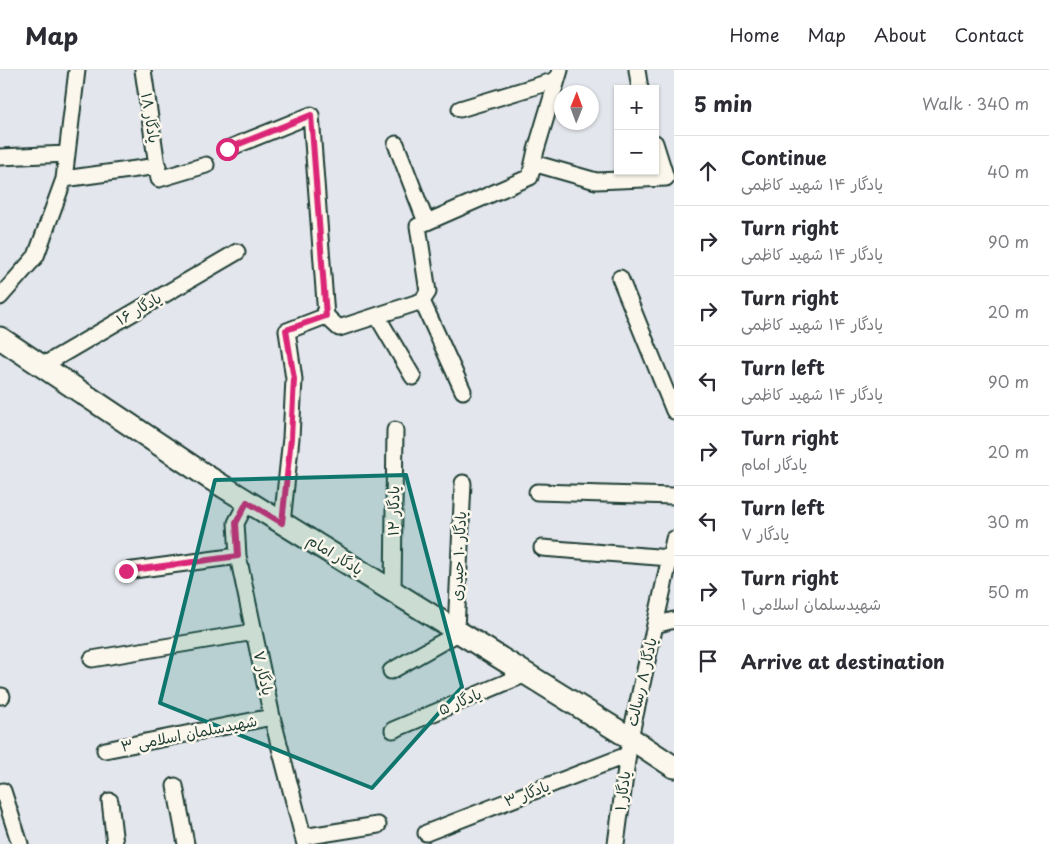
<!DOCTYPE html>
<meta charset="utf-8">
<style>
:root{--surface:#fff;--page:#f7f7f7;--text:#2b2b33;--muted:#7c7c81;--line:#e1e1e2}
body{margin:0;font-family:"Playpen Sans","Playpen Sans Arabic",sans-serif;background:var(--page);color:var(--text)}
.controls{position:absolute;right:15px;top:15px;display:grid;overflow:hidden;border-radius:0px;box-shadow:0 1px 4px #0004}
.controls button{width:45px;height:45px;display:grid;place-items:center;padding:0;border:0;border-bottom:1px solid var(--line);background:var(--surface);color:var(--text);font:25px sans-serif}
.compass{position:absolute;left:554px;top:15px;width:45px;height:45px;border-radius:50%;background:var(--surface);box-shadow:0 1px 4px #0004;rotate:1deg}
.stop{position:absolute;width:15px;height:15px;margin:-11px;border:4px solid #db2777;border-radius:50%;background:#fff}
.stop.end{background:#db2777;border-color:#fff;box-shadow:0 1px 5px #0008}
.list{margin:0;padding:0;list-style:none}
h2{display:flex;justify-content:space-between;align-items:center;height:65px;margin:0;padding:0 20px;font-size:21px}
h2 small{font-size:16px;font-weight:400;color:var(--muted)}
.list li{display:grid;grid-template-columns:32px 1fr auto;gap:15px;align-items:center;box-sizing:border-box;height:70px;padding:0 20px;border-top:1px solid var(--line)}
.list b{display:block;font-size:19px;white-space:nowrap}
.list p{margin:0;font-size:16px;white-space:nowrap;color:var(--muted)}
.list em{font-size:16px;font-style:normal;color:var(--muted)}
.icon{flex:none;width:28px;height:28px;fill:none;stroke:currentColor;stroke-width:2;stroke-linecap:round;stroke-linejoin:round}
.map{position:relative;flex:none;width:674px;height:774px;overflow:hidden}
header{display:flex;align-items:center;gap:30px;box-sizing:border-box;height:70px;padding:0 25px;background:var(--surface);border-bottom:1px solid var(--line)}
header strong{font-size:24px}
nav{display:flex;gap:28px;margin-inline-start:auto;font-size:18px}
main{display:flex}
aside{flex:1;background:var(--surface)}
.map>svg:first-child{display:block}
</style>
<header>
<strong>Map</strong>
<nav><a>Home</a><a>Map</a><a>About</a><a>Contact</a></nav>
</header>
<main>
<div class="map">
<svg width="674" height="774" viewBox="0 0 674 774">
<rect width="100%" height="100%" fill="#e3e6ec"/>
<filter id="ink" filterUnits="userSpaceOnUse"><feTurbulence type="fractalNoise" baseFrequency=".02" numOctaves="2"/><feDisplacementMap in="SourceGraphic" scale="10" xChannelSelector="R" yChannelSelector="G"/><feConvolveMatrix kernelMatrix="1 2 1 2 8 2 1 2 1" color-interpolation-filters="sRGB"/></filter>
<g filter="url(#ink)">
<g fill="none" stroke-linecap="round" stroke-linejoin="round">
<defs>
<path id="minor" d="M143 0 159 109 206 95
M637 0 640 19
M460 39 556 10
M396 74 426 152
M227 79 311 45 326 246 287 261 294 309 291 368 282 453
M0 87 67 84
M533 93 596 111 666 108 655 73
M64 109 158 96
M620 208 674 341
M0 227 36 186 64 109 77 0
M326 246 339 258 422 231
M377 246 413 307
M42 296 237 182
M463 321 422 231 428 222 418 156 530 107 536 80 560 0
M537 422 674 426
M247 432 236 453 238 486 272 647 305 774
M542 478 670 488
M126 501 238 486
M393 521 395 360
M655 555 674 550
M456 560 463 413
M92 589 254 562
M391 601 460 562
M0 626H2
M393 660 526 604
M105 680 272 647
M175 716 186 774
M3 721 20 774
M110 731 115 774
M426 763 627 685
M303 767 378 755
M616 774 630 668 674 469"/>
<path id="secondary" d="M0 268 208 407 630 668 674 697"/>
</defs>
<use href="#minor" stroke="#1f3d34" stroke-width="19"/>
<use href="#secondary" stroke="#1f3d34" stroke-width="25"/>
<use href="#minor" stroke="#fbf7ec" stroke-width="15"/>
<use href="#secondary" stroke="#fbf7ec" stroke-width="21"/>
</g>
</g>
<g fill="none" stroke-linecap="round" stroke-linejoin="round" filter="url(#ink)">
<path stroke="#db2777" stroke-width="6" d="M126 501 238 486 236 453 247 432 282 453 291 368 294 309 286 260 326 246 311 45 227 79"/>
</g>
<path fill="#0f766e" fill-opacity="0.2" stroke="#0f766e" stroke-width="4" stroke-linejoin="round" d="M406 405 462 617 372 718 160 633 215 410Z"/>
<g text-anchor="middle" stroke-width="5" stroke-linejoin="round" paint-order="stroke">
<g font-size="15" fill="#1f3d34" stroke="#fbf7ec">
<text transform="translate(150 48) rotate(81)" y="5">یادگار ۱۸</text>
<text transform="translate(139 239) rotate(-30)" y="5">یادگار ۱۶</text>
<text transform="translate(394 441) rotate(-89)" y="5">یادگار ۱۲</text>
<text transform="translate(335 485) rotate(32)" y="5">یادگار امام</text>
<text transform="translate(459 486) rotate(-87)" y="5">یادگار ۱۰ حیدری</text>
<text transform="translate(263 603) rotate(78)" y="5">یادگار ۷</text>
<text transform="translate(642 612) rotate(-77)" y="5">یادگار ۸ رسالت</text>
<text transform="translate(460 632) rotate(-23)" y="5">یادگار ۵</text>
<text transform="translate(189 664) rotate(-11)" y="5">شهیدسلمان اسلامی ۳</text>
<text transform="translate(623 721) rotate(-83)" y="5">یادگار ۱</text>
<text transform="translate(527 724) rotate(-21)" y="5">یادگار ۳</text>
</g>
</g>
</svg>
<div class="controls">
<button>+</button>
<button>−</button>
</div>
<svg class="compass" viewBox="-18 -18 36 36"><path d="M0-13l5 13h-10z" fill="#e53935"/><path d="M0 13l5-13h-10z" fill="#7c7c81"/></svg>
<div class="stop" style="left:227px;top:79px"></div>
<div class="stop end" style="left:126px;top:501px"></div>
</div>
<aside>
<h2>5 min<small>Walk · 340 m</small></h2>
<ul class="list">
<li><svg class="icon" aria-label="ahead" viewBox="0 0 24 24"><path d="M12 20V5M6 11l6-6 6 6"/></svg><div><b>Continue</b><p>یادگار ۱۴ شهید کاظمی</p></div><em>40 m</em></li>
<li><svg class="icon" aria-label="right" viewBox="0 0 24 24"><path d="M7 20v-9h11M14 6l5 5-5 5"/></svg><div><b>Turn right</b><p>یادگار ۱۴ شهید کاظمی</p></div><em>90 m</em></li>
<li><svg class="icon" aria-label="right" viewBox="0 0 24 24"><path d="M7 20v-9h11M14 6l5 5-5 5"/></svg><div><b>Turn right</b><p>یادگار ۱۴ شهید کاظمی</p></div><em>20 m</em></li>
<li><svg class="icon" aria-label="left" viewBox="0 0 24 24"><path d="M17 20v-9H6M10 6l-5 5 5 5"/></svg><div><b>Turn left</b><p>یادگار ۱۴ شهید کاظمی</p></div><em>90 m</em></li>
<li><svg class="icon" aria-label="right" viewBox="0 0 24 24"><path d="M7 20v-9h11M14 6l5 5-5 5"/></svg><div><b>Turn right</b><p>یادگار امام</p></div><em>20 m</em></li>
<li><svg class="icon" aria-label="left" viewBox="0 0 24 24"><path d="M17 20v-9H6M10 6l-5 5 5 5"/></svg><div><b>Turn left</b><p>یادگار ۷</p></div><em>30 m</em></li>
<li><svg class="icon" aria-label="right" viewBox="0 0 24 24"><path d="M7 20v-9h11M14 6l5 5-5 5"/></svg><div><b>Turn right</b><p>شهیدسلمان اسلامی ۱</p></div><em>50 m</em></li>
<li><svg class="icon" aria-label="arrive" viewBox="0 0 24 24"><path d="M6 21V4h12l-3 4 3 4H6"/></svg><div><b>Arrive at destination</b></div></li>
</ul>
</aside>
</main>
